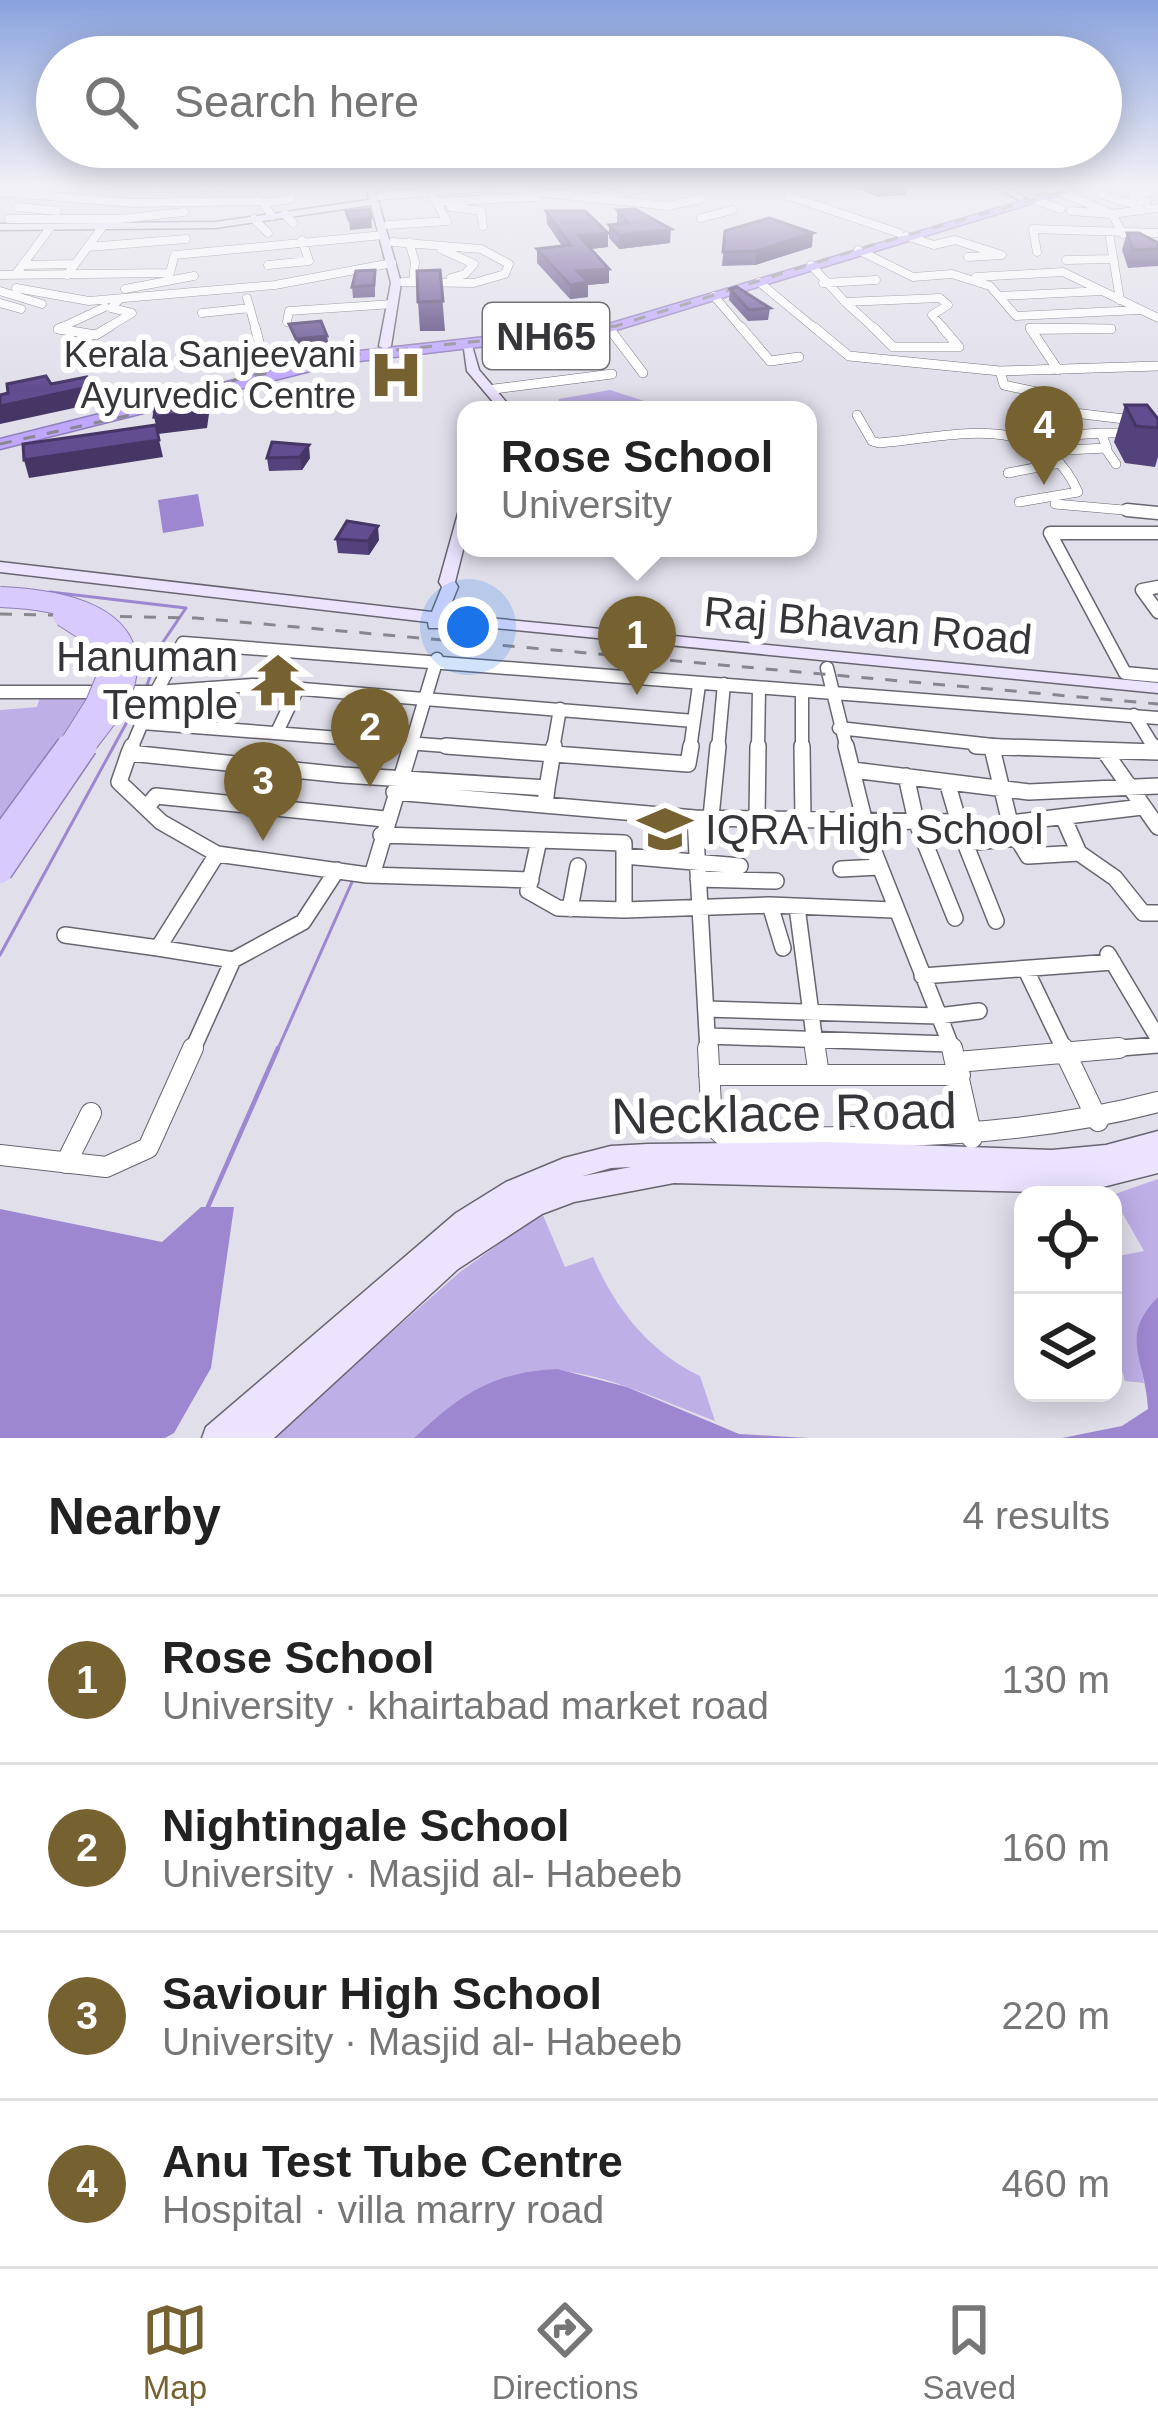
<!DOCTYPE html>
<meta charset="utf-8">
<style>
:root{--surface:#fff;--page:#f2f2f2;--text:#222;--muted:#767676;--line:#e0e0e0;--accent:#766130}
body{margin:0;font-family:Arial,sans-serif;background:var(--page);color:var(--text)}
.controls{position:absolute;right:36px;bottom:36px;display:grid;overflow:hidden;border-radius:24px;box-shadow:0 6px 30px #0003}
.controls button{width:108px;height:108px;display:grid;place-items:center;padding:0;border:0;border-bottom:3px solid var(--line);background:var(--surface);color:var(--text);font:60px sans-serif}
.you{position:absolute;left:468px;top:627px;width:42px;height:42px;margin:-30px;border:9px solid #fff;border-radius:50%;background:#1a73e8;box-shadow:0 0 0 18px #1a73e833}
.badge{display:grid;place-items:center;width:78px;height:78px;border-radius:50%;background:var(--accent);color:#fff;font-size:39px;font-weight:700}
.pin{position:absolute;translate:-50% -99px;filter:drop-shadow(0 3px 6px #0008)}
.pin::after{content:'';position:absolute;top:63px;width:42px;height:36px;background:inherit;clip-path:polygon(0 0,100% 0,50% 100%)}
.popup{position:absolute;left:457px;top:401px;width:360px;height:156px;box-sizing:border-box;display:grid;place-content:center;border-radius:24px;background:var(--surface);filter:drop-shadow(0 3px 9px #0005);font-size:39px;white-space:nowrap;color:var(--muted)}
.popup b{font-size:45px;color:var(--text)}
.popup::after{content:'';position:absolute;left:50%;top:100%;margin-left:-24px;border:24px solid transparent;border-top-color:var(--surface)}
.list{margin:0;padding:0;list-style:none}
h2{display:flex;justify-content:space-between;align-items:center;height:156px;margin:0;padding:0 48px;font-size:51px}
h2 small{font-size:39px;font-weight:400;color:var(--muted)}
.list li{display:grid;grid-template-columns:78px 1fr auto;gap:36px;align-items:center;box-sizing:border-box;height:168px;padding:0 48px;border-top:3px solid var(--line)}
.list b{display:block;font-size:45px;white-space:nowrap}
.list p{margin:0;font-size:39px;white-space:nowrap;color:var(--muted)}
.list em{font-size:39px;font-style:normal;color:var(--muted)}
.icon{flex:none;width:66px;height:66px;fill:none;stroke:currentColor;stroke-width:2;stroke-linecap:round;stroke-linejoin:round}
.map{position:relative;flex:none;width:1158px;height:1438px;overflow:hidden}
.search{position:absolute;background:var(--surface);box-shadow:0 6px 30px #0003;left:36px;right:36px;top:36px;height:132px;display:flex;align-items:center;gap:30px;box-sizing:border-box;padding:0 42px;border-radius:66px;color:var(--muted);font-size:45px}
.sheet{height:828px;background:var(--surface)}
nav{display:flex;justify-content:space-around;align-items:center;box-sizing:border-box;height:168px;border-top:3px solid var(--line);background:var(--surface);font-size:33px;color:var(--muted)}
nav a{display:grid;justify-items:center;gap:6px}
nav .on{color:var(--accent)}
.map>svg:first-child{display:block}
</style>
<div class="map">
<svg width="1158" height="1438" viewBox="0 0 1158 1438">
<rect width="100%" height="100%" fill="#e1dfea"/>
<path fill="#beafe7" d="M610 390 672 410H562L558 405 559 399Z
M41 694 93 697 0 830V710L37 707Z
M1158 1179V1297C1128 1326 1137 1344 1144 1383L1125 1381 1113 1340V1257L1144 1251 1112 1195Z
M542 1213 565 1267 593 1257C615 1308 649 1352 700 1376L715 1421C587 1371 526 1332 414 1438H271L460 1272Z"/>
<path fill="#9c87d0" d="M198 494 204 526 163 533 158 500Z
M201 1207H234L211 1368 174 1433 165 1438H0V1209L162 1242Z
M1158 1297V1438H1062L1122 1426 1148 1409C1146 1361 1118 1336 1158 1297Z
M557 1369 627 1387 739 1434 808 1438H414C460 1395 493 1372 557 1369Z"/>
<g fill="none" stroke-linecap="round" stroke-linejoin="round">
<path stroke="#9c87d0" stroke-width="3" d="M50 592 186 608 163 642 147 685
M0 955 140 698
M277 1051 352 882"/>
<path stroke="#9c87d0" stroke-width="4.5" d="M207 1209 278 1048"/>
<defs>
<path id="street-far4" d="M1041 186 1051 191
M581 187 587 199 639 189
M953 187 966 186
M152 188 269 186
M0 192 133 203 258 201
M1061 192 1112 214 1123 234
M1103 195 1138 206
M380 196 490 187 668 206 700 199
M789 196 899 233
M1033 199 1061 209
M437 202 536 197
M1147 202 1133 196 1158 189
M18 207 57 211
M451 207 481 211 483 226
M1071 211 1112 214 1158 208
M285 214 293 223
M272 216 263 203 291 199
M701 218 732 210
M9 219H120L184 212
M254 219 268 233
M388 225 447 221 433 196
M1109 232 1120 300
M906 236 934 245 955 240 1002 255 968 257
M393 242 481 249 509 264 505 274 474 283 403 282
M409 242 415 262 413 282
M88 247 186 239
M441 249 474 264 465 274 451 278
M858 250 913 277 952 274 990 286 1016 316 1139 310
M1037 252 1033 229 1158 233
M175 255 383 235
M1066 260 1111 259
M22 265 75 264
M268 265 309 261 302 240
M811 265 845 302
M0 275 170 273 174 257
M15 275 50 228
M67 275 101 229
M976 277 1063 272 1158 318
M759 282 817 330
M823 283 876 280
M16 288 89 301 275 285 392 263
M125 289 194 276
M0 291 42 304
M714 296 743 330
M999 296 1102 291
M247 298 256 330
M845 302 876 330
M845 302 940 298 948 305 932 315 945 330
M0 303 21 309
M202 313 250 308
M287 322 289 311 393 304
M64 330 58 329 105 307
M104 330 132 313 111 308 120 299
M1031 330 1111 329"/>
<path id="street-far3" d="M63 327 58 329 96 335 109 327
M255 327 266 368
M741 327 770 361 799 357
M814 327 849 356 1000 371 1158 366
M873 327 893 347H959L942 327
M609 328 643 373
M1058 370 1030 328 1111 329
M1000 371 1004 385 1041 393 1066 412 1158 423
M494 389 612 374
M857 415 872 441 879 443C952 437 1041 408 1078 492L1019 502
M1030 438 1101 433
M1105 448 1116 464
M1046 451 1107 448 1101 433H1131
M1008 473 1060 463
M1055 504 1158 513"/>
<path id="street-far2" d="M1127 510 1158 513
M1158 533H1050L1125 673 1158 676
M1158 587 1142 590 1158 612
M827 668 847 749
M802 691V749
M0 692H156
M156 692 142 723 486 749
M156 692 183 643 1158 718
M156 692 253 685 694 721 690 749
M1134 715 1155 749
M694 721 699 685
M839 728 1028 749
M278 730 298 688
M131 749 142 723
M410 749 437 659
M553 749 560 709
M718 749 724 684
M758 749 759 688"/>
<path id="street-far1" d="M132 746 129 753 343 775 547 788 545 805
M446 746 688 764 691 746
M802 746 803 821
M846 746 869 839 953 1051
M976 746 1157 752 1153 746
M992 748 1010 823
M1105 752 1158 827
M129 753 119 782 161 822 217 854 367 875 531 880
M853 770 1029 792 1158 786
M906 776 916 821 955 918
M947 782 965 843 1017 838 1010 823 1142 807
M547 788 554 746
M394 792 695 818 956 822
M147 807 156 796 385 819
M711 817 718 746
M695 818 708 1051
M757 819 758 746
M381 835 539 840
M1017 838 1028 856 1079 853 1064 819
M539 840 624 843V910L558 908 528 891Z
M844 840 869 839
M965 843 996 921
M1079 853 1115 878 1143 913H1158
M624 856 740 866
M841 869 879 867
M373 872 411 746
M698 879 776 881
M770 905 783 948
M797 907 816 1051
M570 909 578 866
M624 910 770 905 893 910
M65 935 158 948 217 854
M158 948 233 960 303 922 337 870
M1108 954 1158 1038
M1026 970 1065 1051
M922 976 1113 962
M706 1009 938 1016 979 1011
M707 1036 950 1044
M192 1051 233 960
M1084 1051 1158 1045"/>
<path id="street" d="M708 1048 712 1125 725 1137C872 1138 1015 1140 1158 1102
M815 1048 819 1075
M952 1048 972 1138
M1063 1048 1098 1121
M957 1062 1119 1048
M709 1075H960
M0 1155 106 1167 148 1148 193 1048
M66 1163 91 1113"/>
<path id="secondary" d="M366 186H374L401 283 391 346 385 349 379 346 391 283 371 205 215 228 0 230V224L215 222 369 200Z
M993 186H1003L1026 198 1019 200Z
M463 342H471L479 370 513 410H500L467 371Z
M466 506V538L455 582 458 587 447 614 1158 683V693L444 623 441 628H429L428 622 0 572V562L432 612 442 587 439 582 459 510Z
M1158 1131V1173L1079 1193 674 1183 574 1202 542 1214 458 1269 274 1438H202L206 1427 456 1213 506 1182 564 1158 611 1146 648 1144 827 1142 1052 1150 1106 1145ZM631 1167 583 1176 611 1168Z"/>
<path id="highway" d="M1072 186H1089L613 331 342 363 0 449V439L342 353 612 323Z"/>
</defs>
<use href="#street-far4" stroke="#68656f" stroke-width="9"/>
<use href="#street-far3" stroke="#68656f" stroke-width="10"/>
<use href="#street-far2" stroke="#68656f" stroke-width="15"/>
<use href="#street-far1" stroke="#68656f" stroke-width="18"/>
<use href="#street" stroke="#68656f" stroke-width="22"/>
<use href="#secondary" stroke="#68656f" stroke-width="3"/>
<use href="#highway" stroke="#8f7eb9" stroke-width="3"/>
<use href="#street-far4" stroke="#fff" stroke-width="8"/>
<use href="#street-far3" stroke="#fff" stroke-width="9"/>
<use href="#street-far2" stroke="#fff" stroke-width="12"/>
<use href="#street-far1" stroke="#fff" stroke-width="15"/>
<use href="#street" stroke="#fff" stroke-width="20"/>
<use href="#secondary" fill="#ece4ff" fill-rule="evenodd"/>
<use href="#highway" fill="#bfa6fe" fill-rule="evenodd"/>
<path stroke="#88878e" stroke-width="3" stroke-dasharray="12 12" stroke-linecap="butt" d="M0 444 126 416 235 380 351 355 616 326 869 246 1082 186
M0 614 196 618 1158 704"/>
<defs>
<path id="primary-bridge-far1" d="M0 597C52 599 145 612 124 685 117 709 97 729 83 749
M63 616 102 641 111 667 96 703 67 749"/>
<path id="primary-bridge" d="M0 840 69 746
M0 871 85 746"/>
</defs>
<use href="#primary-bridge-far1" stroke="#8f7eb9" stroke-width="22" stroke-linecap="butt"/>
<use href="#primary-bridge" stroke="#8f7eb9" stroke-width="27" stroke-linecap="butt"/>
<use href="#primary-bridge-far1" stroke="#d9cafe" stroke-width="20"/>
<use href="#primary-bridge" stroke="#d9cafe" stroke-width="24"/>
</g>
<path fill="#54427d" d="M850 185H908L906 195 878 197Z
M617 210 670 243 619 249 609 238V225L617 224Z
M546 211 608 247 591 249 609 269V283L588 285V297L570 299 537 263V249L562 246 547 224Z
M725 231 812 247 755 265 722 266Z
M1127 233 1158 243V266L1128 268 1122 250Z
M375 270V297L353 298 352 287Z
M440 270 445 331H420L418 302Z
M730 289 770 308 768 320 748 321 729 300Z
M1125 405 1158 419V457L1155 467 1125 463 1114 442Z
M267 458H310L302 470 269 471Z
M336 539 379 540 369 555 338 553Z"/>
<path fill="#453666" d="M371 218 372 228 350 230 349 220Z
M671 229 670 243 619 249V235Z
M608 233V247L579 250V236Z
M813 233 812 247 755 265 756 251Z
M609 269V283L588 285V297L570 299V285L577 271Z
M327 336 329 347 298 351 296 339Z
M93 386 97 403 0 424V406Z
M207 390 210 407 207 428 158 434 154 417Z
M159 440 163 457 29 478 24 460Z
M309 445 310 458 302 470 300 457Z
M378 526 379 540 369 555 368 541Z"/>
<path fill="#624d91" stroke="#453666" stroke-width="3" d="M369 209 371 218 349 220 346 211Z
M635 209 671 229 619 235 609 225 629 223 617 210Z
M546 211H585L608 233 579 236 609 269 577 271 588 282 570 285 537 249 571 245Z
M769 218 813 233 756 251 723 252 725 231Z
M1127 233H1139L1158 243V249L1133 250Z
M375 270 374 285 352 287 356 271Z
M440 270 443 301 418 302 417 271Z
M737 287 770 308 749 310 730 289Z
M321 321 327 336 296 339 289 324Z
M46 376 51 384 87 377 93 386 0 406V395L8 393 7 384Z
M207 390 204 411 154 417 157 397Z
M1125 405H1147L1158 419V428L1136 426Z
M156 425 159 440 24 460 23 444Z
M272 442 309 445 300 457 267 458Z
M347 521 378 526 368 541 336 539Z"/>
<linearGradient id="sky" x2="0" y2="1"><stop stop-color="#89a2de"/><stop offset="0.48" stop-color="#f2f1f6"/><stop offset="1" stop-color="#f2f1f6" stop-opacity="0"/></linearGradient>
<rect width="1158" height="387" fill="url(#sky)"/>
<defs>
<symbol id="hospital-bare" viewBox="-9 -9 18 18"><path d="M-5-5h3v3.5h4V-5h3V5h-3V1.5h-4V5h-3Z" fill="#766130" stroke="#fff" stroke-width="2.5" paint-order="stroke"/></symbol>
<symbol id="temple-bare" viewBox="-9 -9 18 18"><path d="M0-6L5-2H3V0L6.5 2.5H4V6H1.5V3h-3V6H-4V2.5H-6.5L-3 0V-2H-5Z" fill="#766130" stroke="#fff" stroke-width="2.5" paint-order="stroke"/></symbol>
<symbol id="university-bare" viewBox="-9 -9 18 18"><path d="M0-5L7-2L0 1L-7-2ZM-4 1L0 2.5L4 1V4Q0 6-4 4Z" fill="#766130" stroke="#fff" stroke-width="2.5" paint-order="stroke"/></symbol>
</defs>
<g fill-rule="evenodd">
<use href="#hospital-bare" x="358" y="337" width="76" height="76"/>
<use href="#temple-bare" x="240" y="642" width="76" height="76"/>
<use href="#university-bare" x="627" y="791" width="76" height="76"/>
</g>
<g text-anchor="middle" stroke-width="12" stroke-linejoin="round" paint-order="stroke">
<g font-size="36" fill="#363539" stroke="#fff" text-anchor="end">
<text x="356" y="367">Kerala Sanjeevani<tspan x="356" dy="41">Ayurvedic Centre</tspan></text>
</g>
<rect fill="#fff" stroke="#727274" stroke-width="3" x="483" y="303" width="126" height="66" rx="9"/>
<g font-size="39" font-weight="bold" fill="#363539">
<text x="546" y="350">NH65</text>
</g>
<g font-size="42" fill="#363539" stroke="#fff">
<text transform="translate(868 625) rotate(5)" y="15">Raj Bhavan Road</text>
</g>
<g font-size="42" fill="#363539" stroke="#fff" text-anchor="end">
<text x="238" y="671">Hanuman<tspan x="238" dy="48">Temple</tspan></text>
<text x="705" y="844" text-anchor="start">IQRA High School</text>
</g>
<g font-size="51" fill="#363539" stroke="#fff">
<text transform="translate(784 1113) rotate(-1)" y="18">Necklace Road</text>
</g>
</g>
</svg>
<div class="controls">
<button><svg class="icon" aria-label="locate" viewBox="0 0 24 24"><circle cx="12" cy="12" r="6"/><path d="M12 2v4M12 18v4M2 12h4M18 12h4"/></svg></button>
<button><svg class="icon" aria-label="layers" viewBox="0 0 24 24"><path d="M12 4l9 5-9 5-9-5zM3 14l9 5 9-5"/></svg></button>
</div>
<div class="you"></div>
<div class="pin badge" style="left:637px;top:695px">1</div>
<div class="popup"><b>Rose School</b>University</div>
<div class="pin badge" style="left:370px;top:787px">2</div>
<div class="pin badge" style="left:263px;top:841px">3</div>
<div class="pin badge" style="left:1044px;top:485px">4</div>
<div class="search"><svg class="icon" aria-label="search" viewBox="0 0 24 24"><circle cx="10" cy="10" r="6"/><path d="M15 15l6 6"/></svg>Search here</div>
</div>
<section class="sheet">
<h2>Nearby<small>4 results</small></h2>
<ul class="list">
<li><span class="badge">1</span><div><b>Rose School</b><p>University · khairtabad market road</p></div><em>130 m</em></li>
<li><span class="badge">2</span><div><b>Nightingale School</b><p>University · Masjid al- Habeeb</p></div><em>160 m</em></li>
<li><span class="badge">3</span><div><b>Saviour High School</b><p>University · Masjid al- Habeeb</p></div><em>220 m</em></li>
<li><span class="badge">4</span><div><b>Anu Test Tube Centre</b><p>Hospital · villa marry road</p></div><em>460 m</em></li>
</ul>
</section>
<nav>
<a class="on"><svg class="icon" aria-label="map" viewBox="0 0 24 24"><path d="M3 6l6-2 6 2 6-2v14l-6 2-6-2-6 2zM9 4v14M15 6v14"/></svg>Map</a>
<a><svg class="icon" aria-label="directions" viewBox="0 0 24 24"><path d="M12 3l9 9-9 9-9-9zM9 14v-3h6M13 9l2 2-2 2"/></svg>Directions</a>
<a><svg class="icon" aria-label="saved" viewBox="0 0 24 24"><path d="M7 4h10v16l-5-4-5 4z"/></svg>Saved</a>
</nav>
